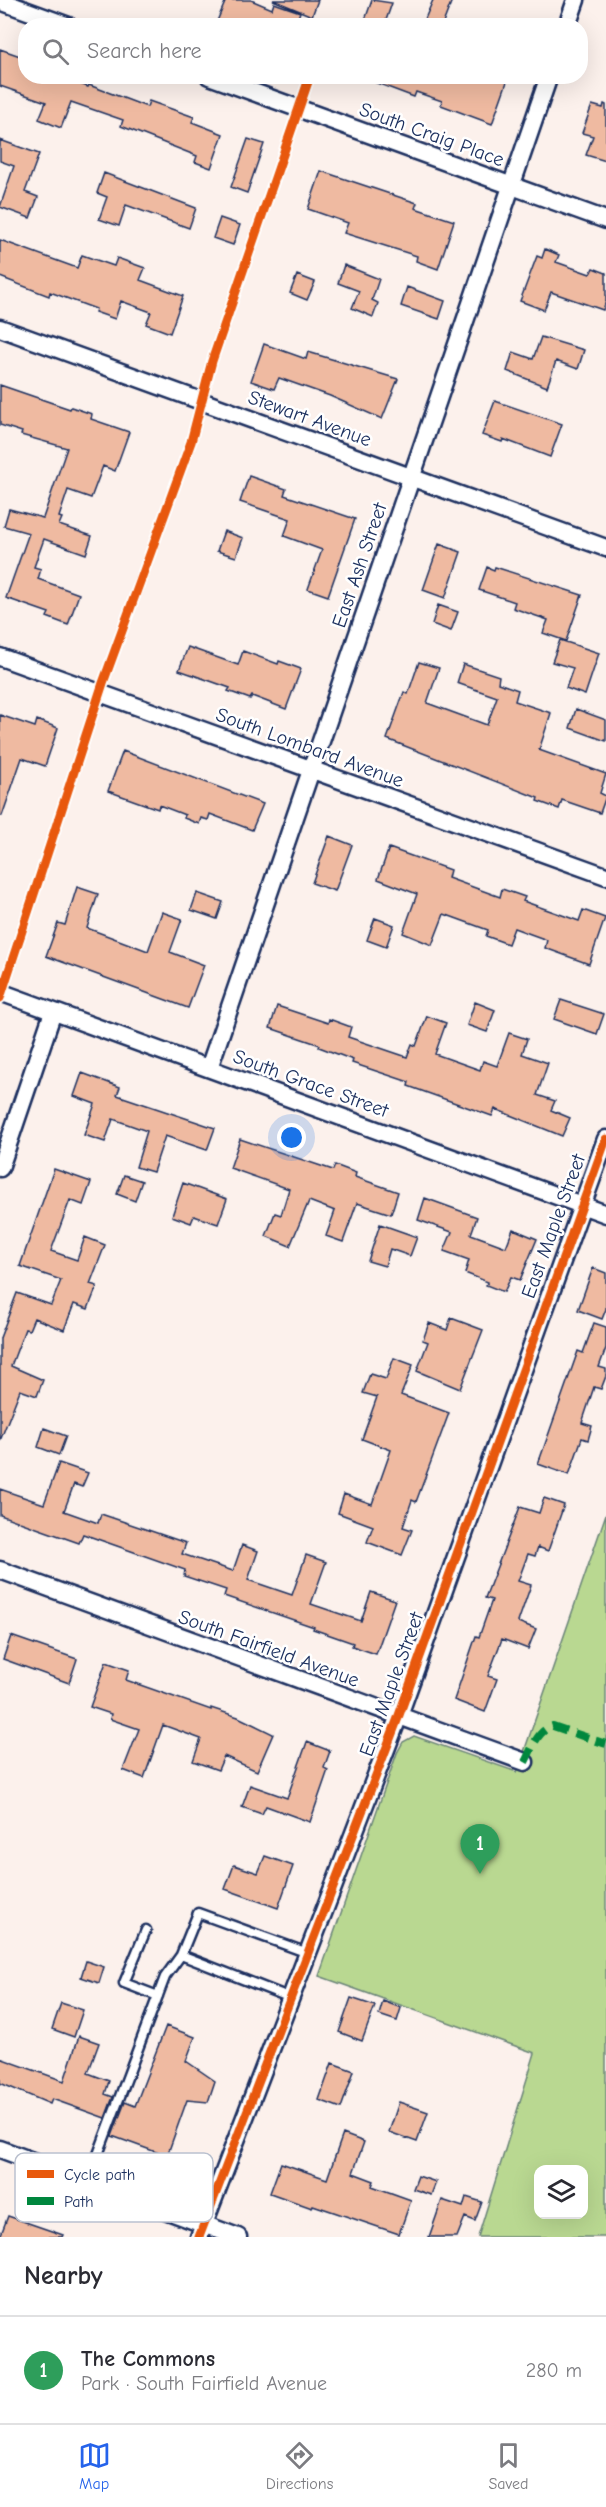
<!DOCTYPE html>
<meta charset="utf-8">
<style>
:root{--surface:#fff;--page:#f2f2f3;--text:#2b2b33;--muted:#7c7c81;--line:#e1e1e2;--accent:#2563eb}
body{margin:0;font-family:"Comic Neue",sans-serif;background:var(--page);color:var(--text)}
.controls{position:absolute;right:18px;bottom:18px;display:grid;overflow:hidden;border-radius:12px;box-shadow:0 6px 24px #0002}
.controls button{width:54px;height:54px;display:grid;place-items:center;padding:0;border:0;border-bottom:2px solid var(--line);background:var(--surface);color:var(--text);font:30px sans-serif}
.you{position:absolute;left:292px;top:1138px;width:21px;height:21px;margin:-15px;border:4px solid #fff;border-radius:50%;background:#1a73e8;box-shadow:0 0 0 9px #1a73e833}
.badge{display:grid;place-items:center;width:39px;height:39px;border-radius:50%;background:var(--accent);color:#fff;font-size:20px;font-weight:700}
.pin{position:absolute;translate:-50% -50px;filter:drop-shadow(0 2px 3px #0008)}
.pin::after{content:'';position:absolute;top:32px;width:21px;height:18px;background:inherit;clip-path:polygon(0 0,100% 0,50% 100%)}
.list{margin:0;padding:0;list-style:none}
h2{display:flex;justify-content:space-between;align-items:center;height:78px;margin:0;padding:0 24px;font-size:26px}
h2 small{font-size:20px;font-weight:400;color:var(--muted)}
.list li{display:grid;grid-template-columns:39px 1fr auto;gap:18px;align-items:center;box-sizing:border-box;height:108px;padding:0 24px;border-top:2px solid var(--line)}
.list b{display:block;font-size:22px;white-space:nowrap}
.list p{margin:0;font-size:20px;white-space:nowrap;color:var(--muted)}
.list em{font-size:20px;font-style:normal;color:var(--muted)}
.icon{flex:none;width:33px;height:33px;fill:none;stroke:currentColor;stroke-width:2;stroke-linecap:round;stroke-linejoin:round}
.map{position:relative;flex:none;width:606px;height:2237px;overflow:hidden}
.search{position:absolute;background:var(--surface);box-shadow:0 6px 24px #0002;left:18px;right:18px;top:18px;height:66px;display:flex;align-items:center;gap:15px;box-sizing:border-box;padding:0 21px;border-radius:24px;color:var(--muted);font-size:22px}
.sheet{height:186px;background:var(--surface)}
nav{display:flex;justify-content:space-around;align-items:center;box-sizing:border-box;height:84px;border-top:2px solid var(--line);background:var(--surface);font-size:16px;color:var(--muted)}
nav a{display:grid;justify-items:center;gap:3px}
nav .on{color:var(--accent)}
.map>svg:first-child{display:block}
</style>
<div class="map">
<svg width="606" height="2237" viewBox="0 0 606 2237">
<rect width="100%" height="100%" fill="#fcf1ec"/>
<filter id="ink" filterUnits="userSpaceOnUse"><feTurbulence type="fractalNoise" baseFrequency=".0167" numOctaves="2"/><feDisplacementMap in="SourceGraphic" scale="12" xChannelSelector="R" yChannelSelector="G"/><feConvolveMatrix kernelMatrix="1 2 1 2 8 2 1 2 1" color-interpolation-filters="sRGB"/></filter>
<g filter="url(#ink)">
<path fill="#b9d891" stroke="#6a8478" stroke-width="1.5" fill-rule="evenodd" d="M606 1514V2237H478L535 2053 319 1976 397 1753 403 1742 414 1736 517 1772ZM538 2170H584V2214H538Z"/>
<path fill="#efbaa1" stroke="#1b2f5e" stroke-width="1.5" d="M226 0H251L272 9 274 3 300 12 295 26H215Z
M273 0H318L312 16Z
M372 0 392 3 384 26 365 20Z
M433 0H452L442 26H422Z
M0 49 26 58V76H59L88 87 89 85 147 107 149 101 194 117 192 122 223 134 211 168 195 162 197 156 121 126 123 120 71 102 61 128 39 119 46 102 0 86Z
M366 76H509L492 124 441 105 442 101 416 92 414 97 366 79Z
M604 104 606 105V161L586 155 593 136 582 133 592 105 603 108Z
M248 139 264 144 247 193 231 187Z
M0 140 39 154 25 192 38 197 30 218 0 207 14 166 0 161Z
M321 171 417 203 415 208 454 221 438 269 416 261 417 256 344 233 348 223 308 209Z
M104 173 196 208 189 228 126 205 119 226 99 219 107 197 97 193Z
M220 218 240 225 233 245 213 238Z
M0 240 77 268 82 255 114 266 117 258 145 268 140 280 183 296 170 333 146 324 151 312 121 301 115 319 95 312 96 309 50 292 49 296 0 277Z
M545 249 559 255 556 262 590 274 593 268 606 273V301L603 310 551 292 544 310 520 301 537 256 542 258Z
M344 265 379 279 372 300 378 303 373 317 352 308 359 291 338 283Z
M297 275 315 282 307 300 290 293Z
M407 287 445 301 439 319 401 306Z
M541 337 584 350 578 369 556 361 547 387 507 371 513 352 533 359Z
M264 344 306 359 308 352 398 379 382 419 330 396 279 378 274 389 251 381Z
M0 385 70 409 71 407 92 414 91 419 129 432 115 471 103 466 91 498 68 490 59 517 62 518 59 525 92 536 86 554 44 539 34 567 41 569 38 579 79 594 68 625 47 617 49 613 6 598 29 533 4 526 9 509 43 518 67 448 21 435 22 432 0 425Z
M495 401 562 424 550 457 503 439 502 442 482 435Z
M249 476 286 489 284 495 355 519 328 596 308 589 322 550 284 536 290 519 240 502Z
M224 531 243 538 236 557 217 551Z
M439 544 461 552 445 598 423 590Z
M487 567 494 570 495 567 582 595 566 641 543 633 548 620 513 608 515 602 479 590Z
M438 605 458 612 451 631 432 624Z
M560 640 599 653 585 695 566 688 573 668 552 662Z
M188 647 238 665 243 651 278 664 279 661 301 669 286 709 252 696 250 699 228 691 230 688 179 670Z
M419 662 439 668 427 703 487 725 497 697 457 683 463 664 499 676 498 683 518 690 515 701 551 713 539 750 606 774 600 793 606 796 600 813 562 800 559 809 537 801 538 798 387 739 404 692 408 694Z
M576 709 606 720V741L570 728Z
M0 715 35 727 37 720 58 728 45 766 22 758 2 816H0Z
M123 751 263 804 252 830 210 814 208 820 201 818 199 824 184 818 185 815 159 805 158 809 108 791Z
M329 836 352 845 335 891 312 883Z
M389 848 450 870 448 878 500 897 502 889 525 897 523 901 579 921 583 910 605 918 589 964 545 948 547 940 514 928 508 944 486 936 488 930 444 914 432 945 403 933 417 894 378 879Z
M77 887 98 894 87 928 148 951 162 912 182 919 170 952 204 965 188 1008 46 956 58 923 65 925Z
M197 893 223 902 217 919 191 910Z
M375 918 394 925 386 947 367 940Z
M561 1000 604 1014 597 1034 554 1019Z
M475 1002 495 1010 487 1032 467 1025Z
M277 1006 328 1023 329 1019 351 1027 348 1037 407 1057 412 1044 416 1046 427 1016 446 1023 435 1054 480 1070 483 1061 497 1066 509 1033 527 1039 522 1054 548 1063 537 1095 555 1101 551 1110 570 1118 562 1136 495 1109 492 1116 408 1086 409 1082 352 1063 353 1060 319 1047 320 1045 270 1028Z
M82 1073 120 1087 117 1095 215 1128 207 1150 165 1136 153 1172 136 1167 147 1131 113 1119 105 1142 84 1135 95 1104 74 1096Z
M240 1139 333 1170 335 1165 356 1173 355 1177 398 1192 391 1214 357 1203 343 1242 326 1236 335 1211 309 1201 290 1246 266 1236 275 1213 281 1215 289 1189 230 1168Z
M54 1169 91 1182 83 1205 70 1200 51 1251 77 1260 85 1237 105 1245 90 1284 97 1286 88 1309 74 1304 64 1330 34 1318 29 1330 25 1329 11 1366 43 1380 37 1396 20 1390 0 1441V1338L17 1293 51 1305 61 1280 20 1266Z
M124 1175 142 1181 135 1201 117 1194Z
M183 1183 227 1199 218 1224 194 1216 191 1223 172 1216Z
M425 1198 477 1217 471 1234 506 1247 513 1229 537 1239 520 1280 511 1277 504 1292 486 1285 488 1282 465 1273 469 1260 444 1251 452 1232 418 1220Z
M380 1224 417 1237 410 1256 390 1249 385 1266 368 1261Z
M593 1268 606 1273V1309L602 1319 578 1310Z
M451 1318 483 1330 460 1389 417 1371 428 1342 423 1340 429 1323 447 1330Z
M594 1323 606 1327V1348L599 1367 606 1369V1376L601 1389 594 1387 582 1423 592 1426 588 1440 582 1438 569 1475 538 1464 578 1351 583 1353Z
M394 1358 413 1365 401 1395 449 1413 416 1502 412 1500 403 1527 412 1530 402 1555 367 1542 373 1526 338 1513 344 1494 372 1504 391 1450 362 1439 377 1397 363 1393 370 1374 386 1379Z
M44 1428 66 1436 59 1455 38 1447Z
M59 1463 88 1473 82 1487 74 1484 64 1511 98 1523 101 1514 148 1530 186 1543 182 1554 233 1571 242 1545 258 1551 248 1580 292 1595 306 1555 326 1562 311 1604 361 1621 371 1592 395 1600 376 1654 352 1646 353 1643 313 1629 314 1627 224 1596 226 1590 184 1576 185 1570 83 1534 79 1543 0 1515V1489L44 1504Z
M544 1498 564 1505 548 1551 538 1547 535 1556 528 1554 518 1581 531 1585 518 1622 536 1629 528 1649 502 1639 488 1676 497 1679 485 1712 454 1700 476 1636 479 1637 492 1600 485 1598 520 1507 539 1513Z
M11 1636 77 1659 69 1683 3 1659Z
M106 1662 129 1670 126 1680 211 1710V1708L238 1717 273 1734 257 1771 224 1756 218 1770 193 1761 201 1739 163 1725 144 1778 123 1770 139 1729 110 1719 111 1714 90 1707Z
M307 1742 330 1751 324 1768 328 1770 310 1822 266 1806 262 1814 242 1807 250 1785 287 1798Z
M265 1856 293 1866 278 1908 225 1889 234 1865 258 1873Z
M86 1961 104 1967 99 1983 81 1977Z
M351 1998 375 2006 362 2041 339 2032Z
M383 2001 401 2008 397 2021 379 2015Z
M61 2003 83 2010 74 2037 52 2029Z
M166 2026 195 2037 186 2061 215 2081 208 2102 187 2100 167 2156 112 2136 125 2102 135 2106Z
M79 2036 99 2043 88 2073 109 2081 105 2094 113 2097 105 2118 52 2099 50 2104 0 2083V2058L64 2081Z
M332 2063 354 2071 341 2108 319 2100Z
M399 2102 428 2112 417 2142 389 2132Z
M343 2134 364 2142 353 2173 374 2181 372 2186 411 2200 399 2234 313 2205 312 2208 270 2193 281 2163 327 2179Z
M418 2176 436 2182 431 2195 413 2189Z
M466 2197 482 2202 475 2221 465 2217 457 2237H429L442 2200 463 2207Z
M8 2216 63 2235 62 2237H0Z"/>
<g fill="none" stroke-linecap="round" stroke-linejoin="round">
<defs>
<path id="lane" d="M146 1930 124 1983 158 1996
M291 1998 181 1955 198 1913 308 1953
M88 2181 165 1977 181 1955"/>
<path id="street" d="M0 1 69 26
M567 26 576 0
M209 76 606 220
M0 328 606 548
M0 657 606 876
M0 992 606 1214
M209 1068 549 76
M0 1168 53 1012
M0 1570 525 1762
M0 2149 238 2237
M199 2237 398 1718 606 1139"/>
</defs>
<use href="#lane" stroke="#1b2f5e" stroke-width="13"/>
<use href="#street" stroke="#1b2f5e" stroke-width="21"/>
<use href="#lane" stroke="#fff" stroke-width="8"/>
<use href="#street" stroke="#fff" stroke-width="16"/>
<path stroke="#00873e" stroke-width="8" stroke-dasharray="15 8" stroke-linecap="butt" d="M525 1762C532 1749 537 1730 553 1726L606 1744"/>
<defs>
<path id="cycleway" d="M0 998 103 683 191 442 212 361 310 76
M199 2237 398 1718 606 1139"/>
</defs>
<use href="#cycleway" stroke="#fff" stroke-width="13"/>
<use href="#cycleway" stroke="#e8590c" stroke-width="9"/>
</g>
</g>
<g text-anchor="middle" stroke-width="5" stroke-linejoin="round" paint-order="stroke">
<g font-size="20" fill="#1b2f5e" stroke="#fff">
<text transform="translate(432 134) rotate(20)" y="7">South Craig Place</text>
<text transform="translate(310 418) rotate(20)" y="7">Stewart Avenue</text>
<text transform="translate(359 565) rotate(-71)" y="7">East Ash Street</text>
<text transform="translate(310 747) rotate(20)" y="7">South Lombard Avenue</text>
<text transform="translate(311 1083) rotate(20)" y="7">South Grace Street</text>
<text transform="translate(553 1226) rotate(-70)" y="7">East Maple Street</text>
<text transform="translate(269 1648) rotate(20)" y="7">South Fairfield Avenue</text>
<text transform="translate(391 1684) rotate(-70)" y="7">East Maple Street</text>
</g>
</g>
<rect x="15" y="2153" width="198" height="69" rx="9" fill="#fff" stroke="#bbc1cf" stroke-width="1.5"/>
<rect x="27" y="2170" width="27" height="8" fill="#e8590c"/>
<rect x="27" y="2197" width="27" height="8" fill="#00873e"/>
<g font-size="16" fill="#1b2f5e">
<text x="64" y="2180">Cycle path</text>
<text x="64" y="2207">Path</text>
</g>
</svg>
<div class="controls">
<button><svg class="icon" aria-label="layers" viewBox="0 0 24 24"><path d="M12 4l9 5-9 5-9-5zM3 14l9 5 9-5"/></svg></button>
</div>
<div class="you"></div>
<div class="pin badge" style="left:480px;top:1874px;background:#2e9e5b">1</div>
<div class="search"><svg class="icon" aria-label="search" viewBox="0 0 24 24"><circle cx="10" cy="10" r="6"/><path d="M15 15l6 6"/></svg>Search here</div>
</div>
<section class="sheet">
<h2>Nearby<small></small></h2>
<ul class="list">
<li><span class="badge" style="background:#2e9e5b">1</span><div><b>The Commons</b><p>Park · South Fairfield Avenue</p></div><em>280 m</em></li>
</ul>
</section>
<nav>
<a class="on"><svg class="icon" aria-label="map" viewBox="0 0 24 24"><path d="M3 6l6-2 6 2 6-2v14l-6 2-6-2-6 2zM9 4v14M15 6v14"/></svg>Map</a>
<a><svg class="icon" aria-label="directions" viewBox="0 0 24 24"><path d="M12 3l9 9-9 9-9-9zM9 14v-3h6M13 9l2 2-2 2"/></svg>Directions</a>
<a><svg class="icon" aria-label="saved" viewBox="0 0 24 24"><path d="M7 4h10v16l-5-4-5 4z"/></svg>Saved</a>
</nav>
